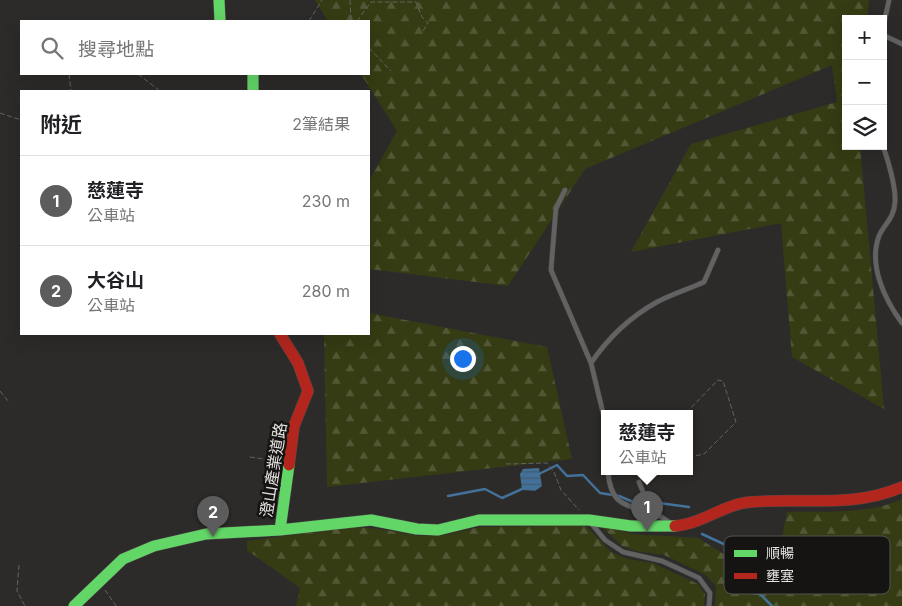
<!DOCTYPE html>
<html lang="zh-TW">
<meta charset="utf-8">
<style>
:root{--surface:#fff;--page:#f2f2f2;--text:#202124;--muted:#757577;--line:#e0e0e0;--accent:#5c5c5c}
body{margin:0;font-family:Inter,"Noto Sans TC",sans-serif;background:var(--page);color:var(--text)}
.controls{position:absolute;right:15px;top:15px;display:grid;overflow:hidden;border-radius:0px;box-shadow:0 5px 20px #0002}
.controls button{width:45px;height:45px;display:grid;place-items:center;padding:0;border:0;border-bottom:1px solid var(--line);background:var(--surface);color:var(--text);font:25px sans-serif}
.you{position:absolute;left:462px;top:358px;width:18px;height:18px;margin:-12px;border:4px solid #fff;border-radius:50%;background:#1a73e8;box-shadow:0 0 0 8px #1a73e833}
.badge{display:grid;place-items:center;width:32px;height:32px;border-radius:50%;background:var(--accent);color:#fff;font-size:16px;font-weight:700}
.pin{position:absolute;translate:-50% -41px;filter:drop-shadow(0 1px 2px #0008)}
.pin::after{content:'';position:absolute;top:26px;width:18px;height:15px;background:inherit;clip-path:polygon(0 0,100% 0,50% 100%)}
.popup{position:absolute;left:601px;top:410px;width:92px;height:65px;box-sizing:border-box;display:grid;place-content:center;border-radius:0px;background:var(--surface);filter:drop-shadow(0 1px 4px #0005);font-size:16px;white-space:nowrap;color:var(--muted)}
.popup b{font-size:19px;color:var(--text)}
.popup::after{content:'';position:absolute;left:50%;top:100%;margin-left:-10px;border:10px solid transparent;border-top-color:var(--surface)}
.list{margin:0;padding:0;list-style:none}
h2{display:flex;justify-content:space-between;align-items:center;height:65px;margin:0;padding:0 20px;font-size:21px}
h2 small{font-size:16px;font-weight:400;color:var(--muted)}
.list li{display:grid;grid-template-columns:32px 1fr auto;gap:15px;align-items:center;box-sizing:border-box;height:90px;padding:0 20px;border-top:1px solid var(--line)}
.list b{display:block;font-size:19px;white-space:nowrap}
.list p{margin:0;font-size:16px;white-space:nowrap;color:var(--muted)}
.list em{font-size:16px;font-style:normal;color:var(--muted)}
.icon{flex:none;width:28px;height:28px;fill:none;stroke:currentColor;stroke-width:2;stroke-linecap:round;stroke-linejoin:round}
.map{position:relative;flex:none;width:902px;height:606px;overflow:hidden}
.search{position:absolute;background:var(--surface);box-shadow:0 5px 20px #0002;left:20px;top:20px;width:350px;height:55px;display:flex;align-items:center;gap:12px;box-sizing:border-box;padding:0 18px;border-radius:0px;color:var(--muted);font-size:19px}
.panel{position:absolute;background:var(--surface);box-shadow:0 5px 20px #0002;left:20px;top:90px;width:350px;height:245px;border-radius:0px}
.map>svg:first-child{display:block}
</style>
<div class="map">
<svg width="902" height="606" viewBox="0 0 902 606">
<defs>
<pattern id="forest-firs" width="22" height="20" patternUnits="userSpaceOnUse" patternTransform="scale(1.25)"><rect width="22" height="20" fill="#353c13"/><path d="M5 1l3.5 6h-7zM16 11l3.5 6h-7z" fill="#525835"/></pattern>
<pattern id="water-rules" width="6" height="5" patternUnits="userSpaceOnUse" patternTransform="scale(1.25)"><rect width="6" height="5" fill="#437199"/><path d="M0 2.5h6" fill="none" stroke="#445a6e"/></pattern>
</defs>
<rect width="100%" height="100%" fill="#2d2b29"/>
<path fill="url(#forest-firs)" d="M315 0H869L867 19H846V146H860L884 409 792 357 781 223 631 252 691 144 837 102 832 65 585 169 508 286 369 269V181L397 131 361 74H369V21H328Z
M369 313 547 347 572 459 327 487 324 334H369Z
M902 499V606H715L716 586 706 575 664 555 636 551 622 546 602 527 633 534 698 538 730 558 781 543 787 512C823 511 868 515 902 499Z
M586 526 611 552 628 559 653 563 698 584 705 594 704 606H296L300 588 247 550V541L353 527 380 529 419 536 445 535 480 527Z"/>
<path fill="url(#water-rules)" d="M539 468 542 486 535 491 522 490 520 474 523 469Z"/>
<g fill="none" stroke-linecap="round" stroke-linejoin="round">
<path stroke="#437199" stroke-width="2.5" d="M539 474 557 465 567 476 583 475 600 493 619 496 638 504
M448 496 485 489 502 498 524 488
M659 503 689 507
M702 534 741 552 744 592 760 594 772 606"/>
<defs>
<path id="lane" d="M883 28 889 0
M883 35 902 44
M883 146C888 160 896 187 895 202 894 219 884 224 879 236 868 265 885 300 902 323
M565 190 556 208 551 270 591 363
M604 417 591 363C608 338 630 317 657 302 672 294 689 289 704 282L718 250
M608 471C611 518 640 500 669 522
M639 482 651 512
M591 523 605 540 623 552 662 561 699 578 710 593 709 606"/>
<path id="fast" d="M219 0 220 21
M253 74V91
M280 530 289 465
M74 606 123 559 154 546 206 534 280 530 371 520 417 529 438 530 479 520H589L631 526H675"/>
<path id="jam" d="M280 334 298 363 308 391 294 426 289 465
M675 526C702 524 724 504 751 502 805 497 850 509 902 487"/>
</defs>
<use href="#lane" stroke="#4a4847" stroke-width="5.5"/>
<use href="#fast" stroke="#4a4847" stroke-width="12"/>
<use href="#jam" stroke="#4a4847" stroke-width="12"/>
<path stroke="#646363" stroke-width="1" stroke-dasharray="5 2.5" stroke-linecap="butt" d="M350 0 351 21
M309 21 322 0
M357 21 371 2H416L422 17 428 23 423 31
M369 48 391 71
M69 74 71 91
M138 74 160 91
M0 113 21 120
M0 391 9 402
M686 413 718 380 723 381 736 422 704 454 690 457
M250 457 278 461
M506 464 547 463 554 472 561 490 579 510
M19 565 17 591 25 606
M105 590 116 606"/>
<use href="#lane" stroke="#636262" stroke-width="4.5"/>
<use href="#fast" stroke="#63d668" stroke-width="11"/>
<use href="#jam" stroke="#b3261e" stroke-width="11"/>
</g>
<g text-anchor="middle" stroke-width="5" stroke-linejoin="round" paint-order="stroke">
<g font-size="16" fill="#e5e3e1" stroke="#151413">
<text transform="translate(273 470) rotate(-81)" y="6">澄山產業道路</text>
</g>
</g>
<rect x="724" y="536" width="166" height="58" rx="8" fill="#151413" stroke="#535251" stroke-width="1"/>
<rect x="734" y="550" width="23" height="7" fill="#63d668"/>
<rect x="734" y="573" width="23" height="6" fill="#b3261e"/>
<g font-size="14" fill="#e5e3e1">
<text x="766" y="558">順暢</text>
<text x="766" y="581">壅塞</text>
</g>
</svg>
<div class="controls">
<button>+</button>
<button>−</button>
<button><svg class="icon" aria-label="layers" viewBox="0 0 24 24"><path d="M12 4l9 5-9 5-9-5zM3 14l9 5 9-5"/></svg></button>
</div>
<div class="you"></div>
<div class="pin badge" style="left:647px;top:532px">1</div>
<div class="popup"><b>慈蓮寺</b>公車站</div>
<div class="pin badge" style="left:213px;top:537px">2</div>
<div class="search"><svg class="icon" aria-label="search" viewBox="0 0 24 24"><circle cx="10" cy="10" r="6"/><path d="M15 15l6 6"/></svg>搜尋地點</div>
<section class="panel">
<h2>附近<small>2筆結果</small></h2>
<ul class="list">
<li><span class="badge">1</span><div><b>慈蓮寺</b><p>公車站</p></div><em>230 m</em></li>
<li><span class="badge">2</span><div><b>大谷山</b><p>公車站</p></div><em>280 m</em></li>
</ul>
</section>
</div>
